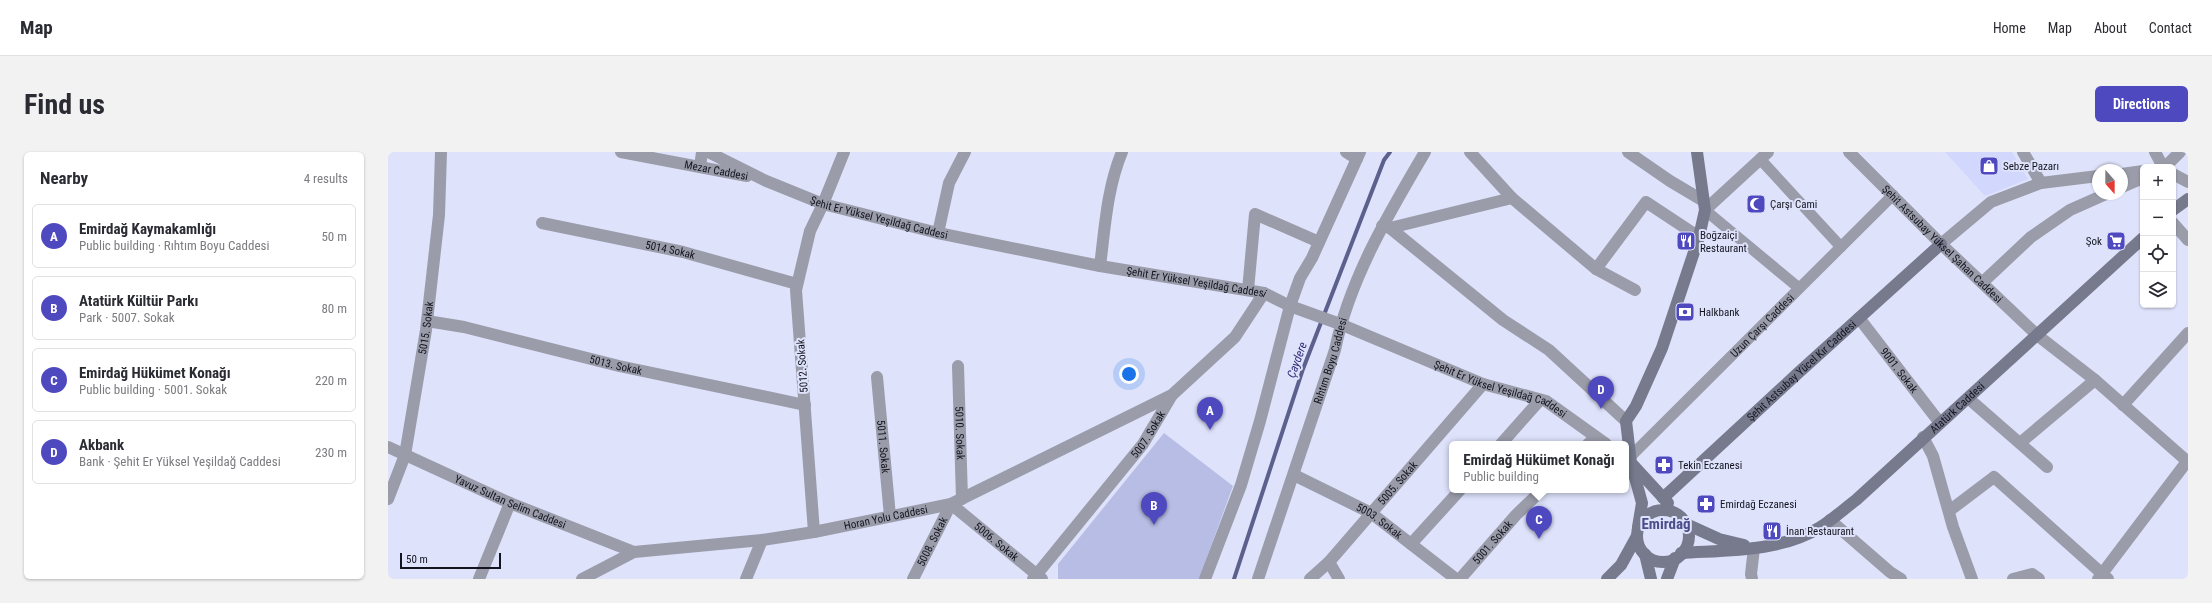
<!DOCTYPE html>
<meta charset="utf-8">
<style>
:root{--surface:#fff;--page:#f2f2f3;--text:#2b2b33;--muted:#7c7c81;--line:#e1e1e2;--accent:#4f49c0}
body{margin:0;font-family:"Roboto Condensed",sans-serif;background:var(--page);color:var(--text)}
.controls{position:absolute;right:12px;top:12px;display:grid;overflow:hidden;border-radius:6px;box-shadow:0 1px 3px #0004}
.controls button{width:36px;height:36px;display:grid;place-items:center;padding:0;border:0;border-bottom:1px solid var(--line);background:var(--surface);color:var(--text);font:20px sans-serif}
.compass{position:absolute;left:1704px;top:12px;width:36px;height:36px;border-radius:50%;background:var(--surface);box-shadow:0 1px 3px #0004;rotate:159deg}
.scale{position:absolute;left:12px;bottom:10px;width:101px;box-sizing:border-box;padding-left:4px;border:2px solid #13141f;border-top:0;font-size:11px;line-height:14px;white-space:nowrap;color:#13141f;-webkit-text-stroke:3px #dee2fb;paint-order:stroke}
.you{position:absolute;left:741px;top:222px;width:14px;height:14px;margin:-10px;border:3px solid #fff;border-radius:50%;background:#1a73e8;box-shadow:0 0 0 6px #1a73e833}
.badge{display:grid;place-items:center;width:26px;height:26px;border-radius:50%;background:var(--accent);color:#fff;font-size:13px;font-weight:700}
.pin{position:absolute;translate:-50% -33px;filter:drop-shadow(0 1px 2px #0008)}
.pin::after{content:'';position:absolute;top:21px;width:14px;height:12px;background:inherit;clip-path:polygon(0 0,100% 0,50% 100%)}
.popup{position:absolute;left:1061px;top:289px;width:180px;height:52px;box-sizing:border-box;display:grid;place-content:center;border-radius:6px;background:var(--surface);filter:drop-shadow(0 1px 3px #0005);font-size:13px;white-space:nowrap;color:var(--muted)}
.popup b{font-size:15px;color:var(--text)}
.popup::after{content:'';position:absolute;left:50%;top:100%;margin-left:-8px;border:8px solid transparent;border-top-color:var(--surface)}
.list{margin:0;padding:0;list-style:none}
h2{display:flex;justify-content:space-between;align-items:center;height:52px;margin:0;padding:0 16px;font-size:17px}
h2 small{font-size:13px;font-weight:400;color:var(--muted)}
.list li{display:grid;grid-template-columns:26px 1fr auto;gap:12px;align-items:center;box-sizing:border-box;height:64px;margin:0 8px 8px;padding:0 8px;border:1px solid var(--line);border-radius:6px}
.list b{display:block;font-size:15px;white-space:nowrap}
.list p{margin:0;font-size:13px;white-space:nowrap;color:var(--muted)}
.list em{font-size:13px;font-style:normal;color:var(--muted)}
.icon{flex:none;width:22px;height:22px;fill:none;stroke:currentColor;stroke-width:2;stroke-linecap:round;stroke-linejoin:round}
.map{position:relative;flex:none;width:1800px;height:427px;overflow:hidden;border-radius:6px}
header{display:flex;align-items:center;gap:24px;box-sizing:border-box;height:56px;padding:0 20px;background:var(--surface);border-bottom:1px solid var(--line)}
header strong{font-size:19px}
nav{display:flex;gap:22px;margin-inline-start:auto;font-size:14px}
.intro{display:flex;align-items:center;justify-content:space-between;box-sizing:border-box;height:96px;padding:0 24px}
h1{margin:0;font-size:28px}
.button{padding:10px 18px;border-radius:6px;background:var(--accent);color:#fff;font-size:14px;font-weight:700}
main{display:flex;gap:24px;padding:0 24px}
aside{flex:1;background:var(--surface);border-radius:6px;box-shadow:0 1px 3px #0004}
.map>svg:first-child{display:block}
</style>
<header>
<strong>Map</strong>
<nav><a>Home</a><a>Map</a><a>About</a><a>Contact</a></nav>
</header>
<div class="intro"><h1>Find us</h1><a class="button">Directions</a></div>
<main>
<aside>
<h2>Nearby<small>4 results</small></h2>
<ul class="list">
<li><span class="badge">A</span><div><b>Emirdağ Kaymakamlığı</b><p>Public building · Rıhtım Boyu Caddesi</p></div><em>50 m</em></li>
<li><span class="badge">B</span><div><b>Atatürk Kültür Parkı</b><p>Park · 5007. Sokak</p></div><em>80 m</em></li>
<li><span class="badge">C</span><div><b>Emirdağ Hükümet Konağı</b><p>Public building · 5001. Sokak</p></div><em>220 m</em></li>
<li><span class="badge">D</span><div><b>Akbank</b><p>Bank · Şehit Er Yüksel Yeşildağ Caddesi</p></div><em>230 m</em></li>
</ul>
</aside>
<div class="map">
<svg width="1800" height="427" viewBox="0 0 1800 427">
<rect width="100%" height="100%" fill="#dee2fb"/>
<path fill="#d2d7fe" d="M1557 0H1624L1640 27 1597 44Z"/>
<path fill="#b8bde6" d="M776 281 845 334 811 427H670V412Z"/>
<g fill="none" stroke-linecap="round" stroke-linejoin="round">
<path stroke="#5c608c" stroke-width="4" d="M846 427 915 217 996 8 1002 0"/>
<g stroke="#9a9caa" stroke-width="11">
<path d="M1372 7 1453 95"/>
<path d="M1317 58 1411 136"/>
<path id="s1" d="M1243 304 1505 43"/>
</g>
<g stroke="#9a9caa" stroke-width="12">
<path d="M958 0 969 7"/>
<path d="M1082 0 1124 46 1208 117 1247 138"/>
<path d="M1240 0 1282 29 1314 48"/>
<path id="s2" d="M1461 0 1553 92 1649 183 1707 228 1799 309"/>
<path d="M1635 0 1653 31"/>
<path d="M1767 0 1775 15"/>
<path d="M312 15 314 0"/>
<path d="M1777 15 1792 0"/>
<path d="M1734 22 1755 19"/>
<path d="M1785 22 1800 30"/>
<path d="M1734 35 1755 26"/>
<path d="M1317 58 1380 0"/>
<path id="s3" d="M154 71 295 100 409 132"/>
<path d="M1785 71 1800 88"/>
<path d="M994 74 1002 76 1115 168 1161 198 1238 269"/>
<path d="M1002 76 1124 46"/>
<path d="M550 81 561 31 577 0"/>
<path d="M1553 92 1603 50 1653 31 1710 24"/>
<path d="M712 114C717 75 719 36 734 0"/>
<path d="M1208 117 1258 50 1311 85"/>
<path d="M1595 130 1643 85 1682 58 1718 42"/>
<path d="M860 138 867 62 931 90"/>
<path id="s4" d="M1471 166 1552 271"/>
<path id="s5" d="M39 169 76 175 231 214 417 253"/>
<path id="s6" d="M570 214 574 347"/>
<path id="s7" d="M489 225 502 364"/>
<path d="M1580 246 1659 315"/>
<path d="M1735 253 1800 181"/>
<path d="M1535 285 1545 304 1565 375 1584 427"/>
<path d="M1632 291 1707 228"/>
<path d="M1113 292 1152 248"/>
<path d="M1200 292 1208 285"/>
<path id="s8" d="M906 323 983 361 1068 427"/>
<path id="s9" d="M0 347 17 303 38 178 51 63 53 0"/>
<path d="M1561 359 1606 325 1720 427"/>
<path d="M1442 368 1502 420 1513 427"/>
<path d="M426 380 408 138 422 79 435 52 456 0"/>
<path d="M1023 392 1072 338"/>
<path d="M941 410 951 427"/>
<path d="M91 427 122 351"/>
<path d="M358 427 374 388"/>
<path id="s10" d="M525 427 563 352 654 427"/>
<path id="s11" d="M645 427 755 292 784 243"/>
<path id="s12" d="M922 427 941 410 1095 232"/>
<path id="s13" d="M1072 427 1128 363 1154 338"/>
<path d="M1364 427 1363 422 1366 396"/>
<path d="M1625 427 1644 422 1651 427"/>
<path d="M1710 427 1800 308"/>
</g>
<g stroke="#9a9caa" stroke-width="12">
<path id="s14" d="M233 0 359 24"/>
<path id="s15" d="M320 0 376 28 435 52 550 81 712 114 876 141 902 154 952 172 1095 232 1158 249 1218 292"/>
<path id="s16" d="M0 295 122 351 246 400"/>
<path id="s17" d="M194 427 246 400 374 388 426 380 563 352 784 243 847 185 876 141"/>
<path d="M817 427 853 333 872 269 902 154 912 126 924 106 972 0"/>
<path id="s18" d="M870 427 947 198C961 128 1001 61 1037 0"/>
</g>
<g stroke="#777a8d" stroke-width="12">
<path d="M1785 58 1800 47"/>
<path d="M1245 313 1280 351"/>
<path id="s19" d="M1275 346 1409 222 1553 92"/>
<circle cx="1275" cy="384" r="26"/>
<path d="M1298 372 1331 387 1356 393"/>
<path d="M1250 375 1254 351 1243 311 1238 269 1248 254 1274 196 1311 85 1317 58 1309 0"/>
<path id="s20" d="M1293 401C1339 398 1391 400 1431 376 1444 368 1456 357 1468 348L1755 86"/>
<path d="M1257 402 1263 427"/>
<path d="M1219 427 1233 413 1249 384"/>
<path d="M1279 427 1287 406"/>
</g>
</g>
<defs>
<symbol id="shop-square" viewBox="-11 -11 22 22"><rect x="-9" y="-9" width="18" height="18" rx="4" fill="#4f49c0" stroke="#dee2fb"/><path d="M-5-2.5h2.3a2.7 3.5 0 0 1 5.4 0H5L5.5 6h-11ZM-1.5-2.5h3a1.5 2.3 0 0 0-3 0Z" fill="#fff"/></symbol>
<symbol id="mosque-square" viewBox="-11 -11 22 22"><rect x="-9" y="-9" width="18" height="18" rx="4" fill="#4f49c0" stroke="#dee2fb"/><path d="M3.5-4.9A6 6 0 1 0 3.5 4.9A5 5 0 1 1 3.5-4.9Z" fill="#fff"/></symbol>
<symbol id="restaurant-square" viewBox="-11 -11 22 22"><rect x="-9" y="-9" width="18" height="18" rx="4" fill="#4f49c0" stroke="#dee2fb"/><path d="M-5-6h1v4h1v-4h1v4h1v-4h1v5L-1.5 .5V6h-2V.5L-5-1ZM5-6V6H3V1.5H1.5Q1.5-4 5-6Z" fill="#fff"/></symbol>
<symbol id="supermarket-square" viewBox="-11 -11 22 22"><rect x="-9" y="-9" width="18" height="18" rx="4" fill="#4f49c0" stroke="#dee2fb"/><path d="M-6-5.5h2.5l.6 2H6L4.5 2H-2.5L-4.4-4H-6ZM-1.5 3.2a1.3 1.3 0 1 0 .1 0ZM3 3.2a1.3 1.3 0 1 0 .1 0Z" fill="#fff"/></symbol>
<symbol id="bank-square" viewBox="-11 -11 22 22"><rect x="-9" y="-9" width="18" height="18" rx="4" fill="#4f49c0" stroke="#dee2fb"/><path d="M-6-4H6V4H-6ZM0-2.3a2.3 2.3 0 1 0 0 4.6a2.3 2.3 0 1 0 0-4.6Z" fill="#fff"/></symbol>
<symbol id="pharmacy-square" viewBox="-11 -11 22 22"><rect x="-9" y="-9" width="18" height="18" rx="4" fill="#4f49c0" stroke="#dee2fb"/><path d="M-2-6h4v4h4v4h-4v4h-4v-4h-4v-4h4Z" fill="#fff"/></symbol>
</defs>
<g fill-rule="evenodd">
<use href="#shop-square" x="1590" y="3" width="22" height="22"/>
<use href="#mosque-square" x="1357" y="41" width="22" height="22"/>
<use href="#restaurant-square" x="1287" y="78" width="22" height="22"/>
<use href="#supermarket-square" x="1717" y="78" width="22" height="22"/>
<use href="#bank-square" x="1286" y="149" width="22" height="22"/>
<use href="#pharmacy-square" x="1265" y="302" width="22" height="22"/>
<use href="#pharmacy-square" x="1307" y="341" width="22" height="22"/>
<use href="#restaurant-square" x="1373" y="368" width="22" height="22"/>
</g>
<g text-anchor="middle" stroke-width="4" stroke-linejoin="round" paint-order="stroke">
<g font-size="11" fill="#13141f" stroke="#dee2fb" text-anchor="start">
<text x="1615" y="18">Sebze Pazarı</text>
<text x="1382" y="56">Çarşı Cami</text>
<text x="1312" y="87">Boğzaiçi<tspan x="1312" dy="13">Restaurant</tspan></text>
<text x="1714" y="93" text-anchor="end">Şok</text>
<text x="1311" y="164">Halkbank</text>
<text x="1290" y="317">Tekin Eczanesi</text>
<text x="1332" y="356">Emirdağ Eczanesi</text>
<text x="1398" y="383">İnan Restaurant</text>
</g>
<g font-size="11" fill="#13141f" stroke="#dee2fb">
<text dy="4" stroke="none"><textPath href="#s14" startOffset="97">Mezar Caddesi</textPath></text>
<text dy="4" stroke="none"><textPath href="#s15" startOffset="184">Şehit Er Yüksel Yeşildağ Caddesi</textPath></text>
<text dy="4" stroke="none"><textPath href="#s2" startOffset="131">Şehit Astsubay Yüksel Şahan Caddesi</textPath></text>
<text dy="4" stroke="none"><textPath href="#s3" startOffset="131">5014 Sokak</textPath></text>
<text dy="4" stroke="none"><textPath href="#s15" startOffset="508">Şehit Er Yüksel Yeşildağ Caddesi</textPath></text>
<text dy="4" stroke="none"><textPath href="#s1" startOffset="185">Uzun Çarşı Caddesi</textPath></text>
<text dy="4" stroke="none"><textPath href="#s9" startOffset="176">5015. Sokak</textPath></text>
<text dy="4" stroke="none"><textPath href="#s18" startOffset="230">Rıhtım Boyu Caddesi</textPath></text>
<text dy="4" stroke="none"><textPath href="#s5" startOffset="194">5013. Sokak</textPath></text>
<text transform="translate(414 214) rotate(-94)" y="4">5012. Sokak</text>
<text dy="4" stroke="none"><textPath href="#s19" startOffset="188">Şehit Astsubay Yücel Kır Caddesi</textPath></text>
<text dy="4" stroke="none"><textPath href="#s4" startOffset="66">9001. Sokak</textPath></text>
<text dy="4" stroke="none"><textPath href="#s15" startOffset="832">Şehit Er Yüksel Yeşildağ Caddesi</textPath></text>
<text dy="4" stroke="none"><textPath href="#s20" startOffset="325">Atatürk Caddesi</textPath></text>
<text dy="4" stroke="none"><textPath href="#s6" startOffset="67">5010. Sokak</textPath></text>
<text dy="4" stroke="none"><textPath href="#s11" startOffset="185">5007. Sokak</textPath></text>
<text dy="4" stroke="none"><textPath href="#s7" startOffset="70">5011. Sokak</textPath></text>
<text dy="4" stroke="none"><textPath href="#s12" startOffset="130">5005. Sokak</textPath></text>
<text dy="4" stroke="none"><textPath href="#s16" startOffset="134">Yavuz Sultan Selim Caddesi</textPath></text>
<text dy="4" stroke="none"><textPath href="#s17" startOffset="313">Horan Yolu Caddesi</textPath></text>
<text dy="4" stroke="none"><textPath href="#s8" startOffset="97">5003. Sokak</textPath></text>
<text dy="4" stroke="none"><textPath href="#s10" startOffset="143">5006. Sokak</textPath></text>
<text dy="4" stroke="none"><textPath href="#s10" startOffset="42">5008. Sokak</textPath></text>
<text dy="4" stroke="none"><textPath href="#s13" startOffset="49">5001. Sokak</textPath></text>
</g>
<g font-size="12" font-style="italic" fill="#312f77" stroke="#dee2fb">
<text transform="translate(909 208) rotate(-70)" y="4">Çaydere</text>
</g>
<g font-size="15" font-weight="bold" fill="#4b4d8b" stroke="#dee2fb">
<text x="1278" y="377">Emirdağ</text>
</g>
</g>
</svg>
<div class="controls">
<button>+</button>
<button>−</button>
<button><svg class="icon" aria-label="locate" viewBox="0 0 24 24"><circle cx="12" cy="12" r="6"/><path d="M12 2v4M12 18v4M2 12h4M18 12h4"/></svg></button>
<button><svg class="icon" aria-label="layers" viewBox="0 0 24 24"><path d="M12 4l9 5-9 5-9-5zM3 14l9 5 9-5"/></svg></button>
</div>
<svg class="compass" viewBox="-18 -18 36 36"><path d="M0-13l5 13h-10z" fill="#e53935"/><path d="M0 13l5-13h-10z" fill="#7c7c81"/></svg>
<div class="scale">50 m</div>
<div class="you"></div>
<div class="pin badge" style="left:822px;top:278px">A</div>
<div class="pin badge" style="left:766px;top:373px">B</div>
<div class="pin badge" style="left:1151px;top:387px">C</div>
<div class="popup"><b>Emirdağ Hükümet Konağı</b>Public building</div>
<div class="pin badge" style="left:1213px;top:257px">D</div>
</div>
</main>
